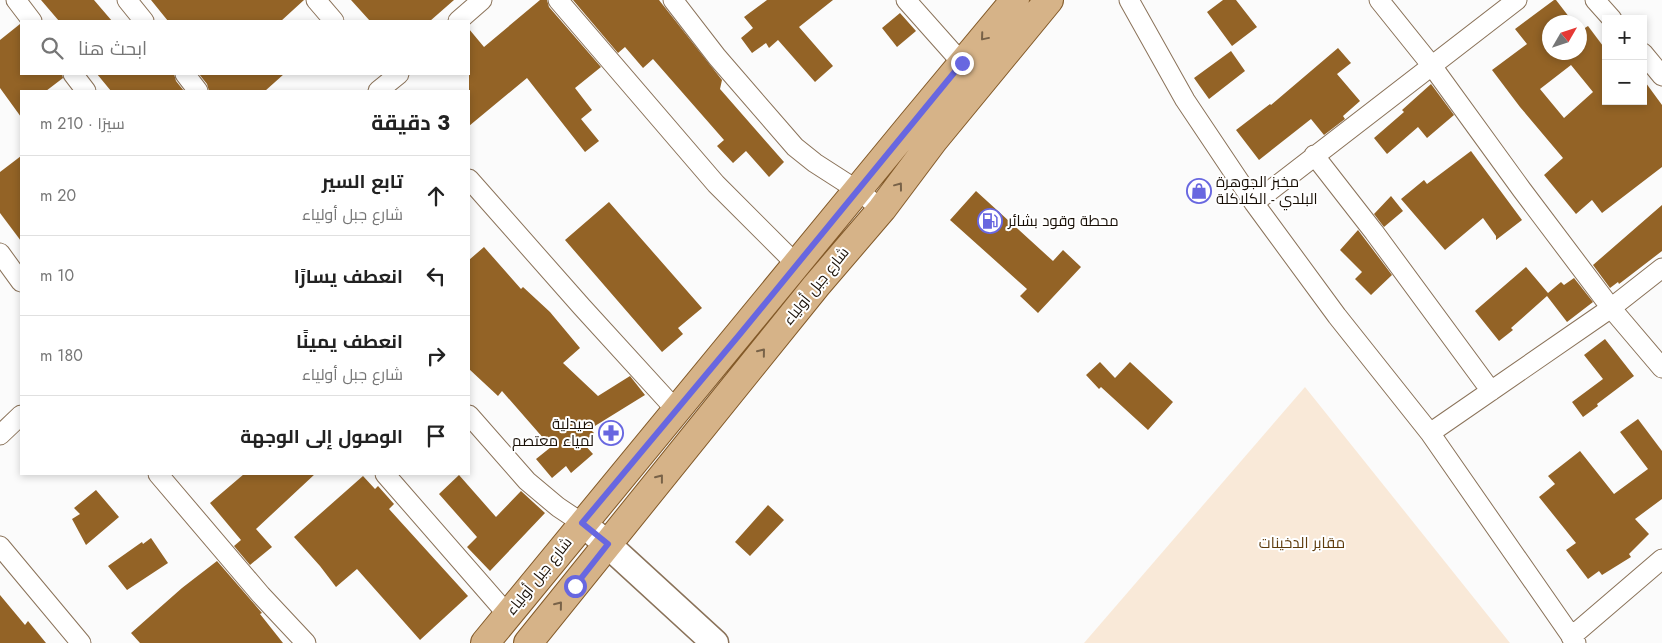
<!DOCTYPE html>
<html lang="ar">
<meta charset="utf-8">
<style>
:root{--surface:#fff;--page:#f6f6f6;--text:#222;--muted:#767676;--line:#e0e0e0}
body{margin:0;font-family:Jost,Cairo,sans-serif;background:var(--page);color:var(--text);direction:rtl}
.controls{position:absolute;right:15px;top:15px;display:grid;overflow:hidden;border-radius:0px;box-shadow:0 2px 8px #0003}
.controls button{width:45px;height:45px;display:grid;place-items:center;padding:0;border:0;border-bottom:1px solid var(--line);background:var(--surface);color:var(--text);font:25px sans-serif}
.compass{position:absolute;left:1542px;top:15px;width:45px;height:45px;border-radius:50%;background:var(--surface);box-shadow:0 2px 8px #0003;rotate:51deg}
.stop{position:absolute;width:15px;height:15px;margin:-11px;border:4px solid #6867e0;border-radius:50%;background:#fff}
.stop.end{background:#6867e0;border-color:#fff;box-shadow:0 1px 5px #0008}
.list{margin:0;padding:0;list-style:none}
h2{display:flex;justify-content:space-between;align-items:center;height:65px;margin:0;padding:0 20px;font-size:21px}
h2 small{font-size:16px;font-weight:400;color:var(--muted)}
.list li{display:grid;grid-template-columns:32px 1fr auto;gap:15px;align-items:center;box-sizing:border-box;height:80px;padding:0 20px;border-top:1px solid var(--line)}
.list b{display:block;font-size:19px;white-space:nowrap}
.list p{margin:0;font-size:16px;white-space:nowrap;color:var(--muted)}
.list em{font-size:16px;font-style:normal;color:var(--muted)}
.icon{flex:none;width:28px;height:28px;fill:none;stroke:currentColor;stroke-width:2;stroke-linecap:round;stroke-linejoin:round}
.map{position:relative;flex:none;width:1662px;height:643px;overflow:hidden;direction:ltr}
.search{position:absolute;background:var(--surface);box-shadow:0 2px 8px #0003;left:20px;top:20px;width:450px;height:55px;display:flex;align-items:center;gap:12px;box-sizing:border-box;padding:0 18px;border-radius:0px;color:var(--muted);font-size:19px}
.panel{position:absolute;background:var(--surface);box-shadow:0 2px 8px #0003;left:20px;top:90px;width:450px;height:385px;border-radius:0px;direction:rtl}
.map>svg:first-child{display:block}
</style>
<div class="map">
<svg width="1662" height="643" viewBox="0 0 1662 643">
<rect width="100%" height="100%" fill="#fbfbfb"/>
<path fill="#f9e9d8" d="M1305 387 1510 643H1084Z"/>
<path fill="#936326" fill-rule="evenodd" d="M41 0H94L112 21H59Z
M151 0H304L281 21H168Z
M351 0H454L430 21H370Z
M540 0H547L549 7 601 67 575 88 592 110 581 119 599 141 585 152 527 78 469 126V29L484 47Z
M573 0H659L722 80 720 89 784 162 769 177 746 151 733 163 717 146 724 140 653 59 643 68 625 47 618 53Z
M767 0H833L799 27 833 66 815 82 778 40 769 48 766 43 752 53 741 38 753 28 744 17Z
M1223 0H1236L1257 27 1232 46 1207 12Z
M1554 0H1556L1573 22H1550V52H1580V31L1588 26 1606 50V101H1643V79L1662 105V167L1602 213 1592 200 1576 214 1544 175 1563 158 1520 107 1492 70 1527 44 1515 29ZM1571 65 1593 92 1564 118 1540 89Z
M900 13 916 31 897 47 882 28Z
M20 24 21 74H62L63 78 46 91H21V117L0 88V40Z
M1338 48 1351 63 1337 74 1360 101 1343 116 1345 119 1324 135 1311 119 1259 160 1236 130 1270 104 1271 105Z
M1231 51 1245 71 1209 99 1194 78Z
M97 74H174L176 81 184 91H111Z
M199 74H284L265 91H209L207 84Z
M1431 84 1454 115 1427 138 1418 127 1387 154 1374 138 1404 112 1402 110Z
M1471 151 1522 220 1496 240V236L1483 218 1445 250 1401 199 1424 180 1427 184Z
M21 156V241L0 213V172Z
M976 191 1053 261 1063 250 1081 267 1038 313 1020 296 1027 289 950 220Z
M1391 196 1403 211 1384 227 1374 214Z
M609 202 702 308 678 328 683 334 662 352 565 240Z
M1662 205V251L1619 284 1618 282 1610 288 1593 265Z
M1358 230 1392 275 1371 295 1355 279 1362 272 1340 250Z
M484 247 521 289 523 287 550 312 580 348 563 363 598 396 630 376 645 395 590 429 594 433 583 443 593 454 571 473 566 466 552 478 536 459 551 447 502 391 498 396 469 369V260Z
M1526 267 1548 293 1561 282 1564 285 1574 278 1593 302 1567 322 1547 296 1511 328 1513 330 1499 341 1475 311Z
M1605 339 1634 376 1597 404 1598 406 1583 417 1572 402 1603 379 1584 355Z
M1100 362 1115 378 1130 362 1173 402 1148 430 1101 387 1099 389 1086 375Z
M1638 419 1662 451V499L1635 519 1649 534 1629 554 1631 557 1602 575 1599 571 1588 579 1566 550 1576 543 1539 497 1555 484 1548 476 1580 451 1614 494 1648 469 1620 432Z
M244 474H315L256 529 272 547 250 565 234 546 241 540 210 503Z
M459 475 496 517 521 491 545 513 490 571 467 547 477 537 439 494Z
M363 476 375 489 378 486 394 504 389 509 468 596 420 640 357 569 336 587 320 566 294 537Z
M96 490 119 517 86 545 72 519 80 514 74 508Z
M768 505 784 520 750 556 735 542Z
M151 538 168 563 127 590 108 566 142 542 143 544Z
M217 561 262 613 260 614 283 643H140L131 633 182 588Z
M0 595 25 625 28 621 46 643H0Z"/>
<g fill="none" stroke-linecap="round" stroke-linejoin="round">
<defs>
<path id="street" d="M16 0 32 21
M127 0 144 21
M316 0 334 21
M558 0 716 184 797 265
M673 0 717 57 795 147 815 163 857 190 882 209
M906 0 962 63
M1129 0 1185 100 1254 203 1337 316 1430 433 1576 643
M1379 0 1432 66 1522 190 1611 308 1662 368
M1595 0 1612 19
M458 21 482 0
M1643 53 1662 76
M73 74 86 91
M185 74 198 91
M378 91 399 74
M1314 155 1374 232 1491 391
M469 179 582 307 676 410
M1254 203 1517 0
M0 253 21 282
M469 415 527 481 558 507 582 523
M1430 433 1611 308 1662 268
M0 435 21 415
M158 474 261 595 306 643
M385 474 508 615
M0 546 81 643
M1571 637 1662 559"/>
<path id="secondary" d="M582 523 607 544 715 643"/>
<path id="primary" d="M485 643 911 125 1015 0
M528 643 816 286 882 209 933 141 1049 0"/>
</defs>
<use href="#street" stroke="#8a7259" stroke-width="21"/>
<use href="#secondary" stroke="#8a7259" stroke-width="29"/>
<use href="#primary" stroke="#825928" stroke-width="30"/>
<use href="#street" stroke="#fff" stroke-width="19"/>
<use href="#secondary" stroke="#fff" stroke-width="26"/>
<use href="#primary" stroke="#d6b388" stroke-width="28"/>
</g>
<defs><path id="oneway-chevron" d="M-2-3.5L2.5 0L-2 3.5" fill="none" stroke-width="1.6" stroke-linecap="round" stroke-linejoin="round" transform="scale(1.25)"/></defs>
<g stroke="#786248">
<use href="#oneway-chevron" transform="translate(984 37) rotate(130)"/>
<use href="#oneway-chevron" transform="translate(899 186) rotate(-53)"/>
<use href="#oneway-chevron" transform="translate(762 352) rotate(-51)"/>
<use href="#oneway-chevron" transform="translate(660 478) rotate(-52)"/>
<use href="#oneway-chevron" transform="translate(559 605) rotate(-51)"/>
</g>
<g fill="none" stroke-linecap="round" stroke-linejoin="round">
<path stroke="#6867e0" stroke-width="6" d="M575 586 608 544 582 523 740 334 962 63"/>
</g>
<defs>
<symbol id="shop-ring" viewBox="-11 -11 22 22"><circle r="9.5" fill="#fff" stroke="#6867e0" stroke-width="1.5"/><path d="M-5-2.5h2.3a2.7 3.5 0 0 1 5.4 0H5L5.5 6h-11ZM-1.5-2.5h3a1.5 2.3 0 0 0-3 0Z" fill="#6867e0"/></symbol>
<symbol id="fuel-ring" viewBox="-11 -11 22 22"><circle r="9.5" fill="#fff" stroke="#6867e0" stroke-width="1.5"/><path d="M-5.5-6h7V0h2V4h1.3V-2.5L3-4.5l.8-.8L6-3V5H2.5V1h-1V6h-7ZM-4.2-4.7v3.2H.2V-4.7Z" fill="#6867e0"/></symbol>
<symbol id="pharmacy-ring" viewBox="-11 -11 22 22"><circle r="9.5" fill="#fff" stroke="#6867e0" stroke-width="1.5"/><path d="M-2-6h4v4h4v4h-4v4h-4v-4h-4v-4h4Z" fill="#6867e0"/></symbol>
</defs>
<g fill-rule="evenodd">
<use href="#shop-ring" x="1185" y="177" width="28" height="28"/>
<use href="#fuel-ring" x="976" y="207" width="28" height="28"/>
<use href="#pharmacy-ring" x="597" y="419" width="28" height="28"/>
</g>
<g text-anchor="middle" stroke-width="4" stroke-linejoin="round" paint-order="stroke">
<g font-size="15" fill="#191007" stroke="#fff" text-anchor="start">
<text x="1216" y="187">مخبز الجوهرة<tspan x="1216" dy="17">البلدي - الكلاكلة</tspan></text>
<text x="1008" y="226">محطة وقود بشائر</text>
<text x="594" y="429" text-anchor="end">صيدلية<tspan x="594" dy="17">لمياء معتصم</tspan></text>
</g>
<g font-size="15" fill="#191007" stroke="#fff">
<text transform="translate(816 286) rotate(-51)" y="5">شارع جبل أولياء</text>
<text transform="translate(539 576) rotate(-51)" y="5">شارع جبل أولياء</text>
</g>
<g font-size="15" fill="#5e3c0d" stroke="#fff">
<text x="1302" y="548">مقابر الدخينات</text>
</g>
</g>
</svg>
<div class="controls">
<button>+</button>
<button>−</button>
</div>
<svg class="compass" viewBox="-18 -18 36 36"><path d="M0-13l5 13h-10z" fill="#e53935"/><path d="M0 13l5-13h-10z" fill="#767676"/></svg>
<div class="stop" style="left:575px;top:586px"></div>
<div class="stop end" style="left:962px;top:63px"></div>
<div class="search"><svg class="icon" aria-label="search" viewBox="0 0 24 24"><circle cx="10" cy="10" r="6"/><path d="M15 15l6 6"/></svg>ابحث هنا</div>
<section class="panel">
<h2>3 دقيقة<small>سيرًا · 210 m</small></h2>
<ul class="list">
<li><svg class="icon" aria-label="ahead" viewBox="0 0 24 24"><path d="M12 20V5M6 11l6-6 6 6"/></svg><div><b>تابع السير</b><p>شارع جبل أولياء</p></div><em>20 m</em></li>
<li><svg class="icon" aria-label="left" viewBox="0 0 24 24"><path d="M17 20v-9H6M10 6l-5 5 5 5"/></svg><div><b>انعطف يسارًا</b></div><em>10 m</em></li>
<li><svg class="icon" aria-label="right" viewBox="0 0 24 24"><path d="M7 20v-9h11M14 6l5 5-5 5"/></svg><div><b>انعطف يمينًا</b><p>شارع جبل أولياء</p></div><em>180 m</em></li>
<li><svg class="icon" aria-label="arrive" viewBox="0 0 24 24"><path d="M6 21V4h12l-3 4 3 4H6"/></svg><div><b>الوصول إلى الوجهة</b></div></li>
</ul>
</section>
</div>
